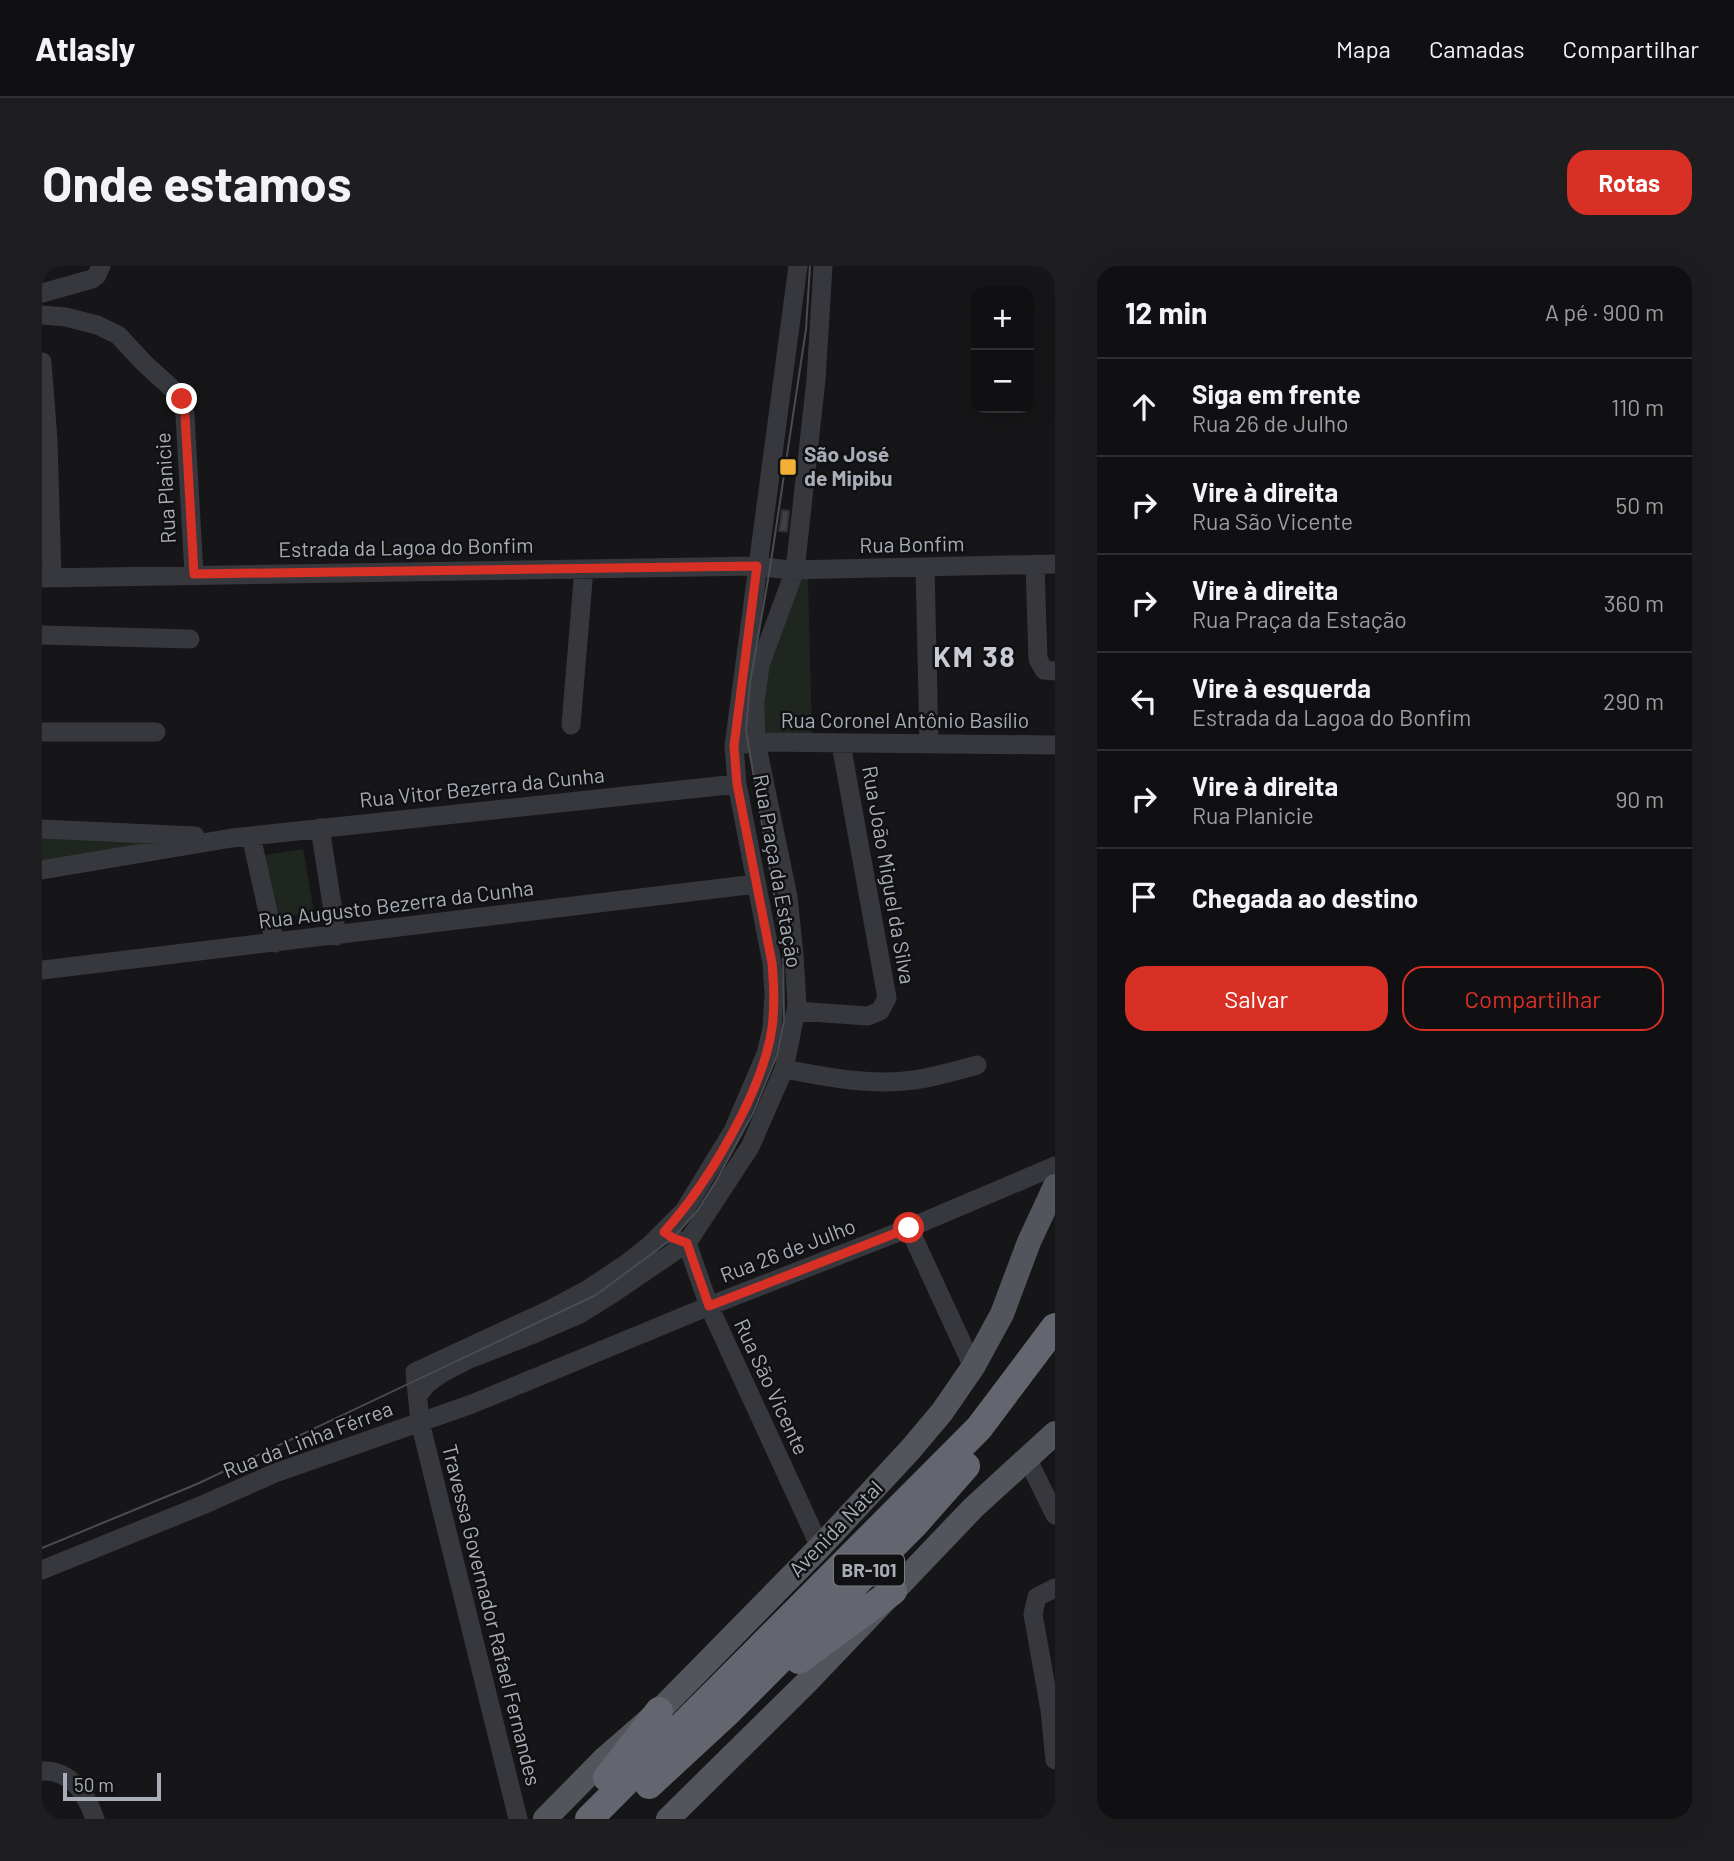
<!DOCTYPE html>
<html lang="pt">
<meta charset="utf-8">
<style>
:root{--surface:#101012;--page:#1e1e20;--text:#f1f3f6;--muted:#9c9d9f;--line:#303032;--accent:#d93025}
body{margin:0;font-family:Barlow,sans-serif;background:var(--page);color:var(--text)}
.controls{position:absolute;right:21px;top:21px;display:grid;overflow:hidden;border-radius:14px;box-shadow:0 7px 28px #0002}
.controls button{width:63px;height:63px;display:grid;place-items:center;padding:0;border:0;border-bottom:2px solid var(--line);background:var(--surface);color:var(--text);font:35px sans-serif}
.scale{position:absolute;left:21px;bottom:18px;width:98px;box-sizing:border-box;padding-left:7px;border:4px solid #a8adb8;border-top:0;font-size:19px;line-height:24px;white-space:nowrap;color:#a8adb8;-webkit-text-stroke:5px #111113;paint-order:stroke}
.stop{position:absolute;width:21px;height:21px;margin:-16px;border:5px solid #d93025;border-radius:50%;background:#fff}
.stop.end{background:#d93025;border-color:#fff;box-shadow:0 2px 7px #0008}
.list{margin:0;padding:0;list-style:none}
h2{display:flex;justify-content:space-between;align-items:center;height:91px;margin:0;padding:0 28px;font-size:30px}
h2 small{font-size:23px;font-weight:400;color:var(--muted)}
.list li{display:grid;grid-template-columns:46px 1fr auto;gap:21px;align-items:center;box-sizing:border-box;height:98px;padding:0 28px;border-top:2px solid var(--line)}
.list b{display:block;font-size:26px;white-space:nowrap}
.list p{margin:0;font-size:23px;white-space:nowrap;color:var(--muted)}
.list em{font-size:23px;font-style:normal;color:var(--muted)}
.actions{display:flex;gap:14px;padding:21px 28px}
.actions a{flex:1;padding:16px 0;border:2px solid var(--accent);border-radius:21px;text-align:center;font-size:24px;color:var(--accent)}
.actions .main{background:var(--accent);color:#fff}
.icon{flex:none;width:38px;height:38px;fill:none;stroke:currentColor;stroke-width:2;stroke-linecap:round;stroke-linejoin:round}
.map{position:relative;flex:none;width:1013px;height:1553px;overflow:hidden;border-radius:21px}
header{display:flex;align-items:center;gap:42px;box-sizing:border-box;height:98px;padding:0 35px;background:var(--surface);border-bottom:2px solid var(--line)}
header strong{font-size:33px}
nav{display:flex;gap:38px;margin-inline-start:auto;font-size:24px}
.intro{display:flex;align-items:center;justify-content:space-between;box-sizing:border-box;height:168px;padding:0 42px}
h1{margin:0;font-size:49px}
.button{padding:18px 32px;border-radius:21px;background:var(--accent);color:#fff;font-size:24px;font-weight:700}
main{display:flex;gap:42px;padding:0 42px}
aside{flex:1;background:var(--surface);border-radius:21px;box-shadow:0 7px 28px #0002}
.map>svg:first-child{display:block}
</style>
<header>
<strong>Atlasly</strong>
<nav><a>Mapa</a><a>Camadas</a><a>Compartilhar</a></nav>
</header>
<div class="intro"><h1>Onde estamos</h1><a class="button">Rotas</a></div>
<main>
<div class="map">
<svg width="1013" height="1553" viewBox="0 0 1013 1553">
<rect width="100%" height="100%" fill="#161618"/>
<path fill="#1e261f" d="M766 311 770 470H721L725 392 759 313Z
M0 569 151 574 0 597Z
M261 583 272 646 234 652 223 589Z"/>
<path fill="#404145" stroke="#303034" stroke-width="2" d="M740 244 747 245 745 266 737 265Z"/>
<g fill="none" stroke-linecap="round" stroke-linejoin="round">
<path stroke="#37383d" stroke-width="19" d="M0 27 50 13 55 9 59 0
M0 49 24 51 55 59 76 69 102 97 136 128 142 138 143 149 152 308
M0 96 6 174 10 312
M993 299 996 393 1002 404 1013 405
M883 301 887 478
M0 312 715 300 747 304 1013 298
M0 369 148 373
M529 459 542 303
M0 466H114
M703 478 714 476 1013 479
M278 562 295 670
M0 563 153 570
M209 570 233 677
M0 604 190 572 695 518
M0 704 714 618
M754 745 826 750 838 745 845 732 799 478
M742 803C785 811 828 820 872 814 893 811 914 805 935 799
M867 962 931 1101
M635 974 645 977 667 1040 778 1281
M376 1129 386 1117 400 1107 425 1094 489 1069 538 1048 570 1028 645 977 708 881 742 803 755 739 752 688 746 631 714 476 713 437 718 399 753 304 774 114 781 0
M985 1192 1013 1249
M0 1304 163 1238 233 1207 430 1138 667 1040 867 962 1013 900
M1013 1322 995 1331 991 1348 1008 1444 1013 1494
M0 1505C29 1503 45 1530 53 1553
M476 1553 378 1156 373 1106 509 1043 545 1024 584 998 607 980 642 945 691 865 724 788 730 763 732 727 730 697 695 518 692 480 756 0"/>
<path stroke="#53555c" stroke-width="24" d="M503 1553 563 1492 617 1445 778 1281 868 1184 900 1146 931 1101 960 1048 987 976 1013 920
M626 1553 763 1418 931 1242 1013 1167"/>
<path stroke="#63666e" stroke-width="28" d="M757 1394 851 1325
M565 1512 617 1445
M607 1519 687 1445 872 1259 924 1200
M547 1553 937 1162 1013 1061"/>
<path stroke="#4a4c52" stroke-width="2" d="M0 1282 155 1218 554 1029 631 972 655 945 674 915 711 847 735 789 742 755 741 680 704 465 708 417 728 302 764 63 768 0"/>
</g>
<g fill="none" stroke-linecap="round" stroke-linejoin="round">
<path stroke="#d93025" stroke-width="9" d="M140 133 143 149 152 308 715 300 692 480 695 518 730 697C732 719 733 740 730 762 721 825 665 919 622 966L631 972 645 977 667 1040 867 962"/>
</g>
<rect fill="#f2b134" stroke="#111113" stroke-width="2.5" x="737" y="192" width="18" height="18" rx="3.5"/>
<g text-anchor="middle" stroke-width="5" stroke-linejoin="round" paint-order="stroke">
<rect fill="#111113" stroke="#7b7e86" stroke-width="2" x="792" y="1288.5" width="70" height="31" rx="5"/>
<g font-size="19" font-weight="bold" fill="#a8adb8">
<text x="827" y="1311">BR-101</text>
</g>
<g font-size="21" font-weight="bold" fill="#a8adb8" stroke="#111113" text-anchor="start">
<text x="762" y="196">São José<tspan x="762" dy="24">de Mipibu</tspan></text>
</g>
<g font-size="21" fill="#a8adb8" stroke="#111113">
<text transform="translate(124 222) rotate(-93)" y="7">Rua Planicie</text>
<text transform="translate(870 279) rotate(-1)" y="7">Rua Bonfim</text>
<text transform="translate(364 282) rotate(-1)" y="7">Estrada da Lagoa do Bonfim</text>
<text x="863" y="462">Rua Coronel Antônio Basílio</text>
<text transform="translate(440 522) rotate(-6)" y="7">Rua Vitor Bezerra da Cunha</text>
<text transform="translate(735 605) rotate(80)" y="7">Rua Praça da Estação</text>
<text transform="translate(846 609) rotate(80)" y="7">Rua João Miguel da Silva</text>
<text transform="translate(354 639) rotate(-7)" y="7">Rua Augusto Bezerra da Cunha</text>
<text transform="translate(746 985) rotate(-21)" y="7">Rua 26 de Julho</text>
<text transform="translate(729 1121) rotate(65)" y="7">Rua São Vicente</text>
<text transform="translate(266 1174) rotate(-21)" y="7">Rua da Linha Férrea</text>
<text transform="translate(794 1263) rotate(-46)" y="7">Avenida Natal</text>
<text transform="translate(449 1349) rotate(76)" y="7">Travessa Governador Rafael Fernandes</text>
</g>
<g font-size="28" font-weight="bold" letter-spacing="2" fill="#c9ccd4" stroke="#111113">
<text x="933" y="401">KM 38</text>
</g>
</g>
</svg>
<div class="controls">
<button>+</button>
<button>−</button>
</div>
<div class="scale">50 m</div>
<div class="stop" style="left:867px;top:962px"></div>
<div class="stop end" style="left:140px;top:133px"></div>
</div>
<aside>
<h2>12 min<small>A pé · 900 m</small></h2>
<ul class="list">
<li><svg class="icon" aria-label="ahead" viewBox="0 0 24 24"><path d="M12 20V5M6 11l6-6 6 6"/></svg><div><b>Siga em frente</b><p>Rua 26 de Julho</p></div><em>110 m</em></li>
<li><svg class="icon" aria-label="right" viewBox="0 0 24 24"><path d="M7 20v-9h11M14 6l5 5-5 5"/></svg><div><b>Vire à direita</b><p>Rua São Vicente</p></div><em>50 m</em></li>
<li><svg class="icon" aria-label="right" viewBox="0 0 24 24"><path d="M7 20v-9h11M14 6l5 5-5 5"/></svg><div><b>Vire à direita</b><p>Rua Praça da Estação</p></div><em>360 m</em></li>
<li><svg class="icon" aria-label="left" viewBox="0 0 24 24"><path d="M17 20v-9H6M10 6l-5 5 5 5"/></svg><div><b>Vire à esquerda</b><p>Estrada da Lagoa do Bonfim</p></div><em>290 m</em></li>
<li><svg class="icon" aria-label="right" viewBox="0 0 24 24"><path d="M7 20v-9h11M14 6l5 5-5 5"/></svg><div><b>Vire à direita</b><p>Rua Planicie</p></div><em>90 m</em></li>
<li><svg class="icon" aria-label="arrive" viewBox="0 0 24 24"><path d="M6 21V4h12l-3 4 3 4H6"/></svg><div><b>Chegada ao destino</b></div></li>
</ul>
<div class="actions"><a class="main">Salvar</a><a>Compartilhar</a></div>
</aside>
</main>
